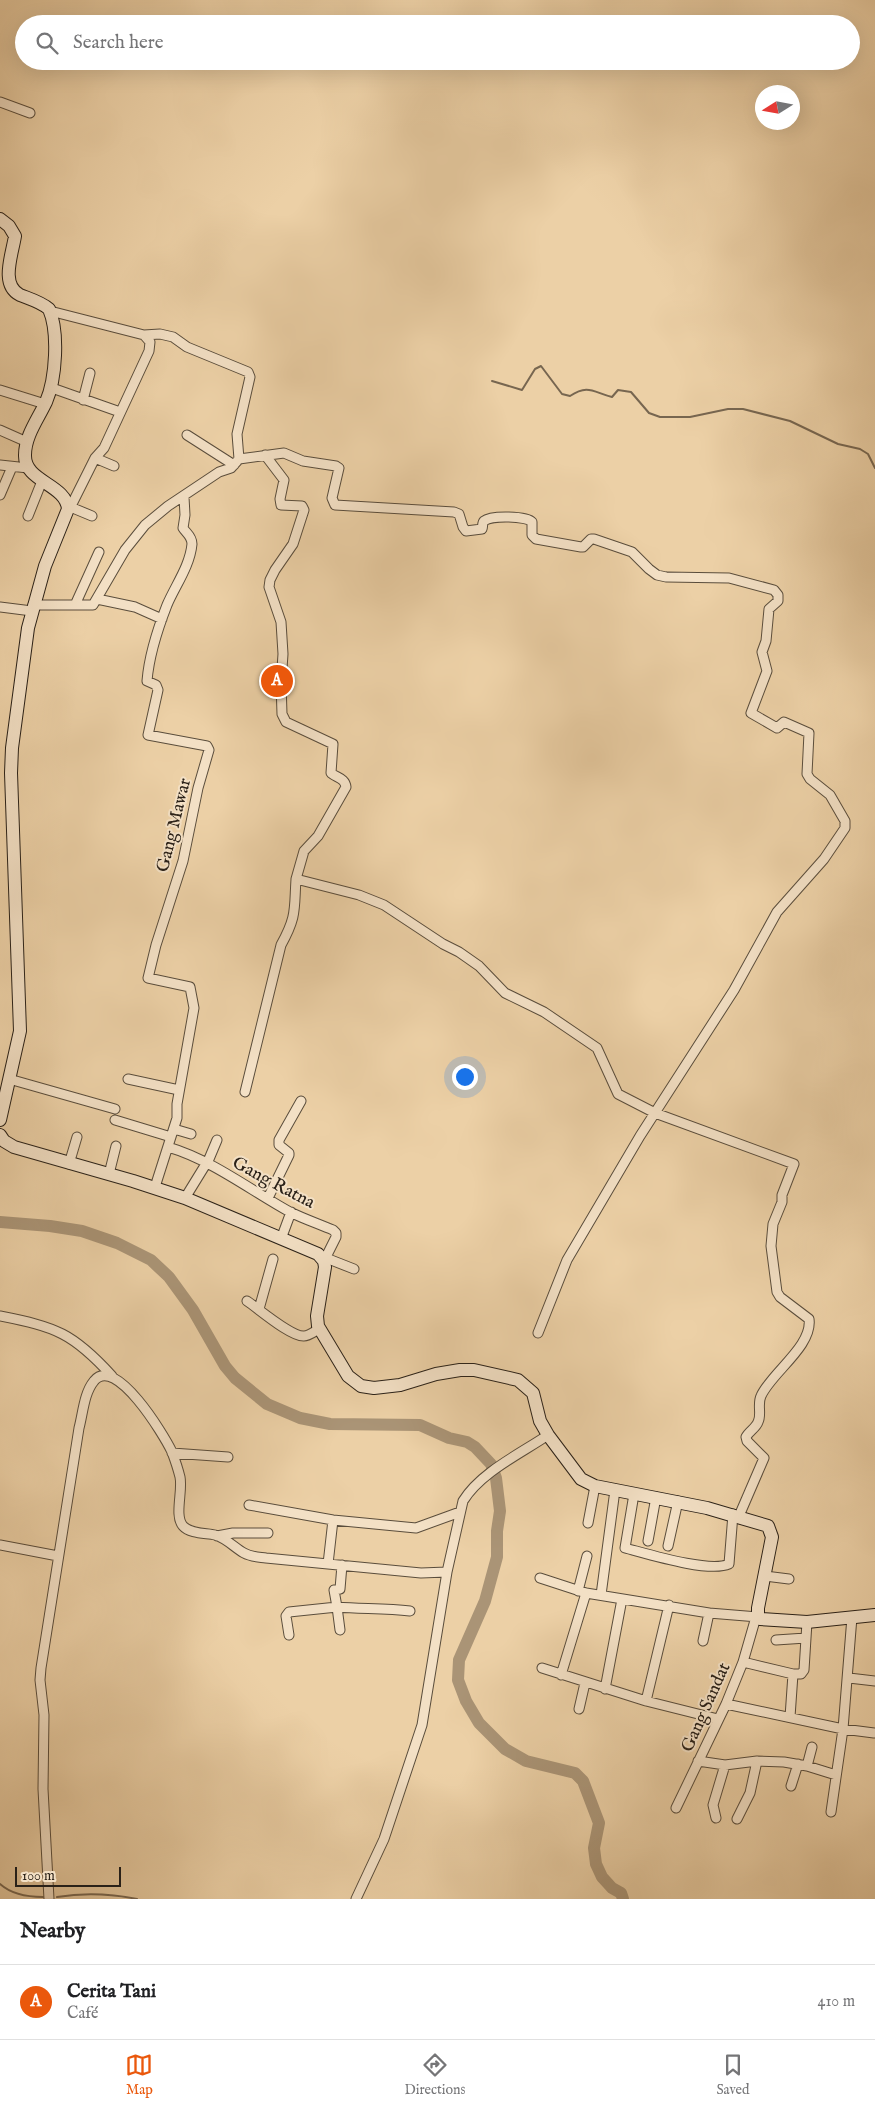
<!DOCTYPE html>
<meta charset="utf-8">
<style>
:root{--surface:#fff;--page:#f2f2f2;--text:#202124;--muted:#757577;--line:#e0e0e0;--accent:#ea580c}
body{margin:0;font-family:"IM FELL English",serif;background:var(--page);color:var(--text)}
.compass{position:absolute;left:755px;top:85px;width:45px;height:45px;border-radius:50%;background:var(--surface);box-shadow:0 5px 20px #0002;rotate:259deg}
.scale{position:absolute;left:15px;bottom:12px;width:106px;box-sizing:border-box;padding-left:5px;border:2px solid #2a2118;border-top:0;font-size:14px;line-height:18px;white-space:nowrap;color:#2a2118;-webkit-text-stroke:4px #f3e0c5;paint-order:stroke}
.you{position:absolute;left:464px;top:1076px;width:18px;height:18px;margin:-12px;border:4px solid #fff;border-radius:50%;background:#1a73e8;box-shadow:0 0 0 8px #1a73e833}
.badge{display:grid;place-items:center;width:32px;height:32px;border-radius:50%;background:var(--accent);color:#fff;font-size:16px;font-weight:700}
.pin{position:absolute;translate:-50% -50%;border:2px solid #fff;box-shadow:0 1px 5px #0006}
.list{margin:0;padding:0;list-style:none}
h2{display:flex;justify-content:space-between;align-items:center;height:65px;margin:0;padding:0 20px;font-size:21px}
h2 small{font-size:16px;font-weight:400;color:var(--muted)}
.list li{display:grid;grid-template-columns:32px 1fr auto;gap:15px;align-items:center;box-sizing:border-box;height:75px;padding:0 20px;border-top:1px solid var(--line)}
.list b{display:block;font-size:19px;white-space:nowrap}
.list p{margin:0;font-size:16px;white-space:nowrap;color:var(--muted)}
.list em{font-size:16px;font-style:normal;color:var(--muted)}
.icon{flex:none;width:28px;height:28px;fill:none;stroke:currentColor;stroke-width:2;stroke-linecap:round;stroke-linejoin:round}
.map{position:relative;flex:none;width:875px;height:1899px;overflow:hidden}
.search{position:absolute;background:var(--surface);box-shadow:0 5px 20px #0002;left:15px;right:15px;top:15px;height:55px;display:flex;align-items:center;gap:12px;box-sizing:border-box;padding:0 18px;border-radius:28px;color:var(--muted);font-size:19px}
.sheet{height:140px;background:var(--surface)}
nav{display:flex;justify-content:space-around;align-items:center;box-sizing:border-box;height:70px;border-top:1px solid var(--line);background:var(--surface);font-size:14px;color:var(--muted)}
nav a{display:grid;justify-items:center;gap:2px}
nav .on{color:var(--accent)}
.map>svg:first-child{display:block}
</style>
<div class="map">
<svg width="875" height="1899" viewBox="0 0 875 1899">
<rect width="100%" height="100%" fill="#ecd0a6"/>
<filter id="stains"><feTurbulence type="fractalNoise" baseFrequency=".004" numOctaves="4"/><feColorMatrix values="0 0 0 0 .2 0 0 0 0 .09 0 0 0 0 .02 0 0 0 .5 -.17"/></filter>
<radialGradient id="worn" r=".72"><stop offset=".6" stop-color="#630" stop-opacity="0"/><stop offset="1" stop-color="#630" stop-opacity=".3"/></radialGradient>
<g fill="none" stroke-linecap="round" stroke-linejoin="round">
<path stroke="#776650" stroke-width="2" d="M492 381 522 390 535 369 541 366 562 394 570 396C588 384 593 392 612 397L618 390 631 392 649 413 660 417H690L728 409H743L790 421 838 444 860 449 868 454 875 468
M0 1884C11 1894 28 1897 43 1897
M57 1897C82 1893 112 1894 137 1899"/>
<path stroke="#aa9476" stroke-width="12" d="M0 1222 50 1226 82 1231 117 1243 151 1260 169 1277 193 1310 225 1366 235 1378 267 1404 300 1418 330 1424 420 1425 449 1438 467 1442 475 1447 491 1464 496 1478 500 1511 497 1531V1557L485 1601 459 1660 458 1680 466 1701 479 1723 505 1749 526 1761 575 1773 583 1781 599 1823 594 1848 596 1864 602 1877 612 1888 621 1893 623 1899"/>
<defs>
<path id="street" d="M0 102 30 113
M50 311 144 335 160 334 173 337 187 347 248 372 250 377 237 434 239 459
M52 388 120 412
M0 390 45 404
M83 400 90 373
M0 430 27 442
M187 435 234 465
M265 455 284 480 280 499 281 505 302 506 304 510 293 544 275 570 270 580 269 587 281 622 283 654 281 683 282 714 286 722 333 744 331 773C337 778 345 778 346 787L318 836 304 851 296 879 359 895 384 905 443 944 459 952 479 966 505 993 544 1012 597 1048 618 1094 655 1113 794 1164 782 1195V1202L773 1224 771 1246 777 1292 780 1297 809 1319C813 1346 771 1373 761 1396 757 1404 762 1415 758 1422 756 1428 749 1431 746 1437L747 1441 764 1458 739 1516
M95 458 114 466
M0 465 28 468
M0 495 12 467
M68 506 92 516
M71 506 95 458 104 448 149 351 150 342 144 335
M28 516 42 481
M97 599 135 607 162 619
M33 605H93L125 550 145 525 168 506 219 472 231 468 239 459 284 453 303 461 336 466 339 468 332 498 335 505 454 512 459 514 463 527 466 531 482 529C483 527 482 523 484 521 491 515 527 516 532 522V535L536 539 581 547H583L591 539H594L632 552 649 569 657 575 666 577 729 578 774 590 778 595V601L769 609 766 641 762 652 767 671 751 713 777 728 784 722 809 733 807 774 810 779 830 795 845 821V828L824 859 777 912 734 990 640 1136 567 1260 538 1333
M75 605 99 552
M0 607 32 611
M9 1079 115 1109
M128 1079 179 1090
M245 1092 281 945C297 916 294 910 296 879
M115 1120 171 1137
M174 1129 191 1134
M168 1147C212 1160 250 1190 290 1212 304 1219 319 1224 333 1230L336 1233V1237L324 1261
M69 1164 77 1137
M109 1174 116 1146
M155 1187 177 1118V1104L194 1008 190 987 148 978 156 945 183 861 198 788 209 750 207 746 148 735 158 690 156 685 147 681C149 656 158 628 167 605 175 586 190 566 192 544 192 536 186 533 183 528L185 515 184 497
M185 1198 209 1159 217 1140
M268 1198 289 1155V1153L279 1145V1140L301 1101
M281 1239 291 1212
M326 1258 354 1269
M247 1301C259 1309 291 1337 304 1336 309 1336 315 1331 319 1329
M259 1309 273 1259
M0 1316C56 1327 73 1333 112 1376
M172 1453 228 1457
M634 1494 625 1548C648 1554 709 1573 729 1564L733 1514
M249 1505 333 1520 416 1528 460 1512
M588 1523 595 1486
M217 1536 233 1533H268
M648 1541 656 1497
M0 1545 58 1556
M668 1546 678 1501
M328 1564 333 1520
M342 1565 340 1589 334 1590 337 1607C361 1609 386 1608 410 1611
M765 1576 789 1579
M540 1578 586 1593 709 1613 758 1617
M578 1591 587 1556
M601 1595 615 1490
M289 1635 286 1616 289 1612 337 1607 340 1630
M776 1640 806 1638
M703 1641 709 1613
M743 1662 793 1674 790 1717
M542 1668 646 1701 718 1719
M793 1674H801L804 1670 807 1622
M561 1675 586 1593
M849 1678 875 1681
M605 1689 622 1599
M646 1701 669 1605
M726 1704 843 1729 874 1733
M579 1709 585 1683
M698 1761 725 1765 757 1761 784 1762 807 1766 836 1775
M807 1766 812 1747
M791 1786 798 1764
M676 1808 726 1704 743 1662 756 1617
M831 1812 843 1729 852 1617
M716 1818 713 1805 725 1765
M737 1819 750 1793 757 1761
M49 1899 43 1789 44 1715 40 1680 41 1668 79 1428C83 1413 84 1393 94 1381 115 1354 164 1435 172 1452 175 1460 178 1469 180 1477 183 1491 174 1516 183 1526 190 1534 206 1533 215 1535 226 1538 235 1548 244 1553 251 1557 259 1557 266 1558L421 1573 447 1572 463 1501C481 1472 520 1454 548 1435
M356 1899 384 1839 422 1725 447 1572"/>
<path id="secondary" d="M0 219 9 226 15 236C12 255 0 285 20 295 30 299 41 302 49 309 59 332 56 379 46 402 38 419 25 436 25 455 24 482 66 484 68 509L45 566 28 628 12 748 11 773 20 1031 0 1120
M0 1135 4 1141 14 1147 133 1181 185 1198 318 1254 324 1261 325 1267 317 1316 318 1326 348 1376 361 1386 374 1388 400 1385 436 1374 460 1370H474L518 1380 533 1393 540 1421 548 1435 581 1479 595 1486 707 1508 768 1526 772 1537 758 1608V1617L760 1619 807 1622 875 1615"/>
</defs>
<use href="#street" stroke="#5a4d3c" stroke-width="11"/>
<use href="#secondary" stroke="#2a2118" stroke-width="14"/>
<use href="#street" stroke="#f3e0c5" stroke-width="9"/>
<use href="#secondary" stroke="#f3e0c5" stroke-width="12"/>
</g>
<g text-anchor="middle" stroke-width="4" stroke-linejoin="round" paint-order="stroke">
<g font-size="18" fill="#2a2118" stroke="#f3e0c5">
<text transform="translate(173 825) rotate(-76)" y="6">Gang Mawar</text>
<text transform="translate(274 1182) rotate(28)" y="6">Gang Ratna</text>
<text transform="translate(705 1707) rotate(-66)" y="6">Gang Sandat</text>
</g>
</g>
<rect width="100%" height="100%" filter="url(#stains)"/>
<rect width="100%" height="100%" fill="url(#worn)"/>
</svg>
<svg class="compass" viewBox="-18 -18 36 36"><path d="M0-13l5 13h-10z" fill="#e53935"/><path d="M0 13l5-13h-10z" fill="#757577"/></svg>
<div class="scale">100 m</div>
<div class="you"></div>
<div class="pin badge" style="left:277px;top:681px">A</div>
<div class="search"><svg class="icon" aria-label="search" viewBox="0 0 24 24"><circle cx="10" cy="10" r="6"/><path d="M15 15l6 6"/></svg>Search here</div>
</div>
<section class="sheet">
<h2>Nearby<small></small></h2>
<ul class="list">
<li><span class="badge">A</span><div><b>Cerita Tani</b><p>Café</p></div><em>410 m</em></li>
</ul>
</section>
<nav>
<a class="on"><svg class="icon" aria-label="map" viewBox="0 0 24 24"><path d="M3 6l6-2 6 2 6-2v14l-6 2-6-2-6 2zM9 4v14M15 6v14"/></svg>Map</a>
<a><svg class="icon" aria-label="directions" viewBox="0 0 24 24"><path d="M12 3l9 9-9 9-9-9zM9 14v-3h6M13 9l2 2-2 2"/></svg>Directions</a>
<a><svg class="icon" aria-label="saved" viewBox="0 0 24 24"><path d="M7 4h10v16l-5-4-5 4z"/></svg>Saved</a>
</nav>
